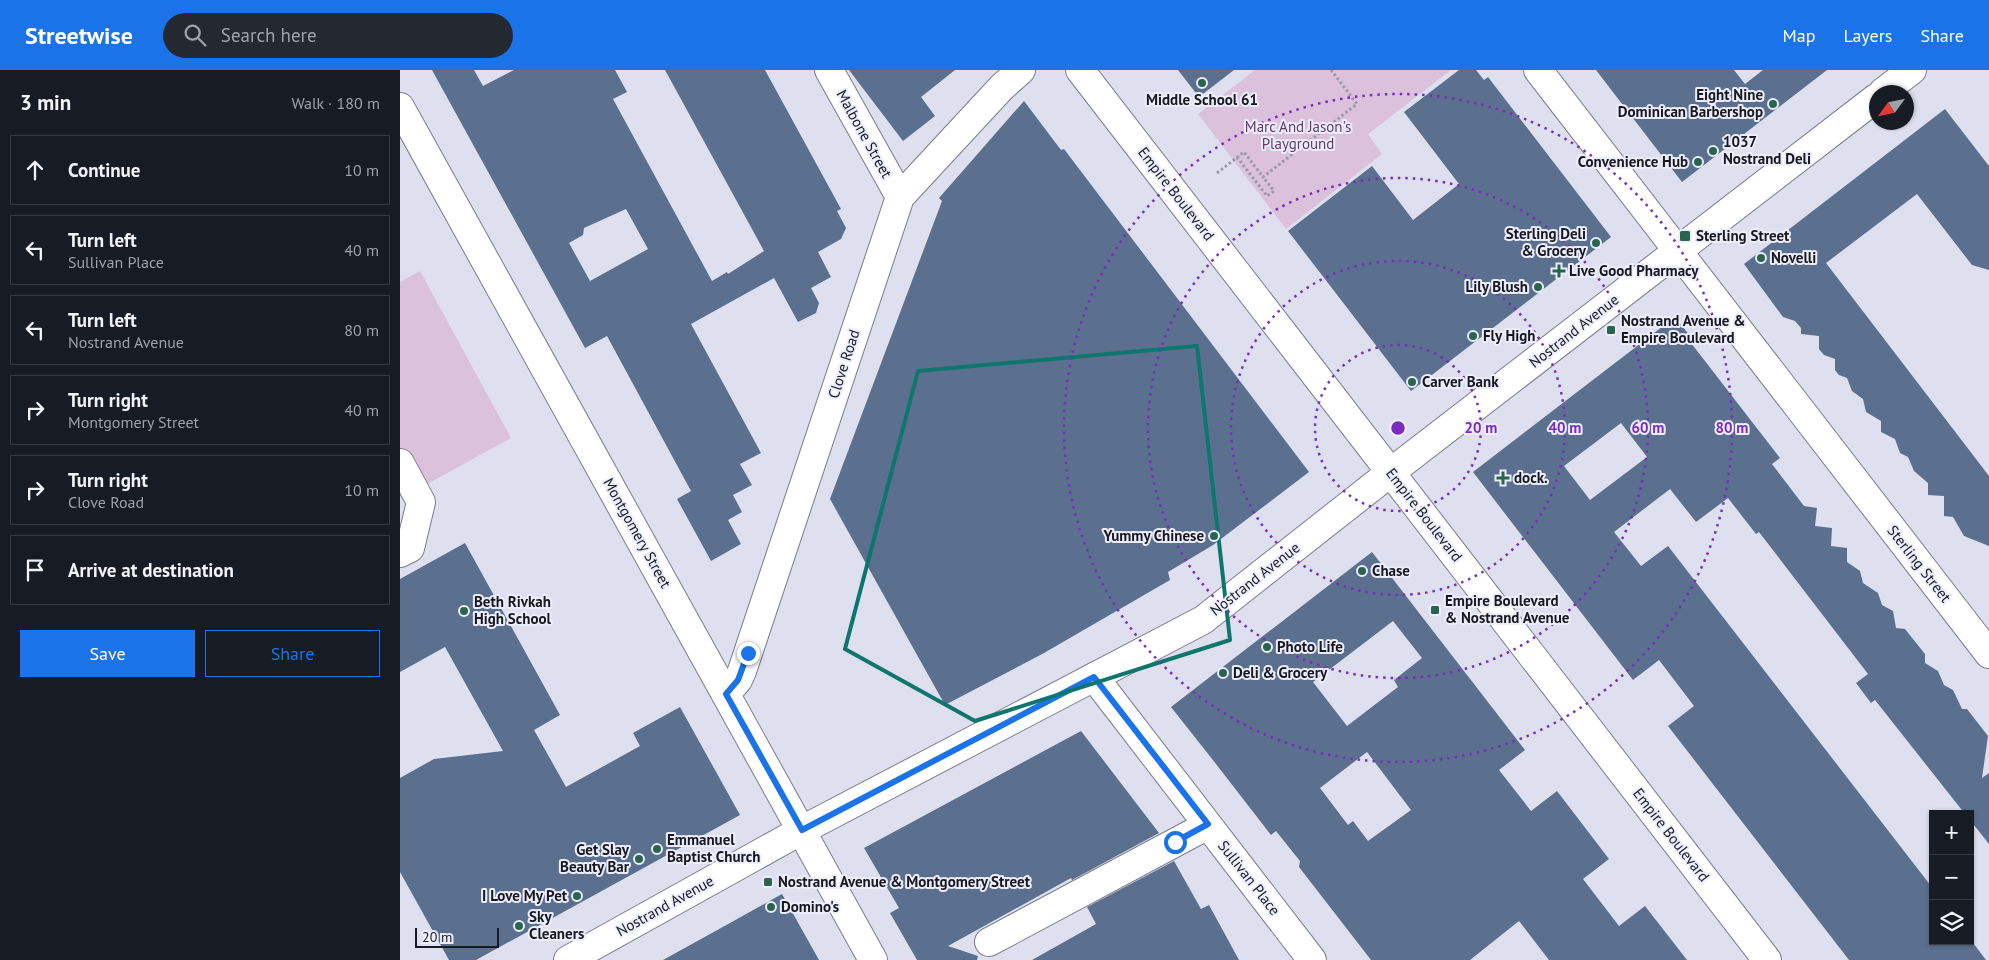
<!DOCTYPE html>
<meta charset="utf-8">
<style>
:root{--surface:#171b24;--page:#242831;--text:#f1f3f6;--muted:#9ea1a6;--line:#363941;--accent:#1a73e8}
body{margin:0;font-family:"PT Sans",sans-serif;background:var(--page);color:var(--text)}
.controls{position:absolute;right:15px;bottom:15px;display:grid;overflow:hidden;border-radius:0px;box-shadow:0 1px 4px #0004}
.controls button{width:45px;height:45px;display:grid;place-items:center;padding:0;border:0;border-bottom:1px solid var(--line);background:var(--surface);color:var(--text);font:25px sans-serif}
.compass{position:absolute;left:1469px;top:15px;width:45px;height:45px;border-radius:50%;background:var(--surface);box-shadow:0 1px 4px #0004;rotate:237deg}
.scale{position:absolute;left:15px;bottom:12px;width:84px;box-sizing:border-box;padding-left:5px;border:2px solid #18191e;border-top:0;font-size:14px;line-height:18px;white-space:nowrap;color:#18191e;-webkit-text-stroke:4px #eceefd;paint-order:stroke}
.stop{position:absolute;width:15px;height:15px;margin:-11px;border:4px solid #1a73e8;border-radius:50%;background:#fff}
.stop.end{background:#1a73e8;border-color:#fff;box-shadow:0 1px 5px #0008}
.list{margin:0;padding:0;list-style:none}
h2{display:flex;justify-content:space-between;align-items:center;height:65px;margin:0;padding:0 20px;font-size:21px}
h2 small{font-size:16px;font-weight:400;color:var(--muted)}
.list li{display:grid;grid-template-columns:32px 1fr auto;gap:15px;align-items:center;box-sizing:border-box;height:70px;margin:0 10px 10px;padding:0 10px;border:1px solid var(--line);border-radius:0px}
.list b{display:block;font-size:19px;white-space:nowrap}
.list p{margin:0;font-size:16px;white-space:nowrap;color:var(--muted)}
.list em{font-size:16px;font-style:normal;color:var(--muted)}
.actions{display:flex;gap:10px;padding:15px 20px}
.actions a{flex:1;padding:11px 0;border:1px solid var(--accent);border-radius:0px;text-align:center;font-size:18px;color:var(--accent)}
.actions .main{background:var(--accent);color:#fff}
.icon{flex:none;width:28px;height:28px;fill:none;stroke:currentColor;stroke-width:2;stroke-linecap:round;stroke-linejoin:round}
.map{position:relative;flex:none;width:1589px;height:890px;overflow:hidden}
header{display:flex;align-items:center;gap:30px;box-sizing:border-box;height:70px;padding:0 25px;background:var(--accent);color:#fff}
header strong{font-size:24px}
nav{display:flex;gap:28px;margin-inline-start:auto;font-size:18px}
.search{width:350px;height:45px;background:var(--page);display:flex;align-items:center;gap:12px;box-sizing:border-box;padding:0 18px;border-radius:28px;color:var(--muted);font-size:19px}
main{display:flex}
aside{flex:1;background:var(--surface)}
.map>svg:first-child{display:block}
</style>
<header>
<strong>Streetwise</strong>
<div class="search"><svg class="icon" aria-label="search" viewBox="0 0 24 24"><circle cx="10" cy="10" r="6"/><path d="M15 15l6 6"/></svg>Search here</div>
<nav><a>Map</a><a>Layers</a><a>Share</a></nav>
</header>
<main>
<aside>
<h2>3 min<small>Walk · 180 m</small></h2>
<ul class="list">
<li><svg class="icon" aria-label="ahead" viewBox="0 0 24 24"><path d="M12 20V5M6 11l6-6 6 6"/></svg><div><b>Continue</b></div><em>10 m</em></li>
<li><svg class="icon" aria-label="left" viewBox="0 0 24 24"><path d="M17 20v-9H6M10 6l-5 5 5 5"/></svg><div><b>Turn left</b><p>Sullivan Place</p></div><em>40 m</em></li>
<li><svg class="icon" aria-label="left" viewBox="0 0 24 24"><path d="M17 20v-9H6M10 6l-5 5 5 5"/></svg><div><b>Turn left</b><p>Nostrand Avenue</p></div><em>80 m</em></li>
<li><svg class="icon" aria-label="right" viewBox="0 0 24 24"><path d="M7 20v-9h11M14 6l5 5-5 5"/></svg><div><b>Turn right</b><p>Montgomery Street</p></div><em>40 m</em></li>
<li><svg class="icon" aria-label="right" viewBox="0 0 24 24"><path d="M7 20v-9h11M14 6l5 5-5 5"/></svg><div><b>Turn right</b><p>Clove Road</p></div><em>10 m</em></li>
<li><svg class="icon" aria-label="arrive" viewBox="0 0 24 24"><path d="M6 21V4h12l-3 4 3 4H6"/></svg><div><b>Arrive at destination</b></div></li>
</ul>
<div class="actions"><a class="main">Save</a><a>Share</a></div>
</aside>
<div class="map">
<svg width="1589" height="890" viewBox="0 0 1589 890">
<rect width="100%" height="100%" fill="#dee0ef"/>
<path fill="#dcc1dd" d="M855 0H1051L968 64 982 84 886 159 798 44Z
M20 201 111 368 22 417 0 377V212Z"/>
<path fill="#5a708e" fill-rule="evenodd" d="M32 0H74L83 16 114 0H215L227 22 213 29 312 211 327 202 328 204 364 181 265 0H365L441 139 437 141 446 158 441 169 418 182 431 207 411 218 419 233 416 243 398 252 374 208 291 254 361 383 340 394 352 415 333 425 342 442 328 450 341 474 311 491 277 429 291 421 207 266 185 278ZM226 139 248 179 190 211 169 173 183 165 184 158Z
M449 0H555L521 27 535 46 503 71Z
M778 0H834L799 27Z
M1059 0H1076L1084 10 1088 7 1211 167 1011 321 888 161 972 96 1013 150 1059 114 1004 42Z
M1196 0H1334L1345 14 1363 0H1427L1282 112Z
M624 31 661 80 664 79 909 402 813 475 768 502 770 510 644 583 545 635 430 429 542 131 539 128Z
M1545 39 1589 96V200L1572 195 1517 124 1426 193 1589 406V476L1564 466 1553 447 1544 446V426L1528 425V413L1514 401 1508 387 1500 383 1495 369 1481 362V351L1466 342 1463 329 1452 321 1447 308 1439 305 1435 300V289L1424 285 1419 279V266L1401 264V258L1395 251 1383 247 1344 194Z
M1275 247 1294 271 1291 273 1380 388 1372 394 1404 436 1417 438 1415 456 1432 458 1431 476 1447 478V492L1460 501 1463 513 1478 523 1482 535 1493 541 1496 558 1505 559 1525 584V593L1538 601 1544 615 1553 620 1562 639H1567L1588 666 1582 708 1589 703V774L1570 750V744H1565L1475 630 1471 633 1456 613 1468 604 1359 462 1356 464 1328 428 1296 452 1270 419 1214 462 1241 496 1268 476 1531 816 1533 871H1570V869L1586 890H1449L1268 656 1294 636 1259 590 1233 610 1073 402ZM1221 353 1247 387 1190 430 1164 396Z
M65 473 160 645 134 660 166 717 240 676 233 663 280 637 340 745 76 890H49L0 802V708L34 689 103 681 45 577 0 602V509Z
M972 482 1125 680 1099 700 1131 741 1157 721 1209 789 1183 809 1219 856 1245 836 1287 890H1149L1119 851 1070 890H971L899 797 900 791 876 761 871 765 816 694 771 637ZM993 551 1022 588 994 610 998 617 947 656 913 612ZM967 682 1011 740 968 771 953 751 948 755 920 718Z
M681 661 759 763 672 810 671 808 548 876 578 886 577 890H517L490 843 499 838 464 778Z
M774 791 801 839 809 835 839 890H632L696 854 687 837Z
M382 824 419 890H263L330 853Z"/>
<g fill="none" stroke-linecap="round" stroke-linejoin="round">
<defs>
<path id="minor" d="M429 0 500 127
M1138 0 1589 584
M0 37 473 890
M0 393 21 432 10 478 0 483
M694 607 912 890
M326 624 338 610 342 601 500 127 601 18 621 0
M589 872 808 755"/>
<path id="major" d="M680 0 1367 890
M1483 22 1512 0
M168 890 402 760 803 550 991 402 1476 28"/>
</defs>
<use href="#minor" stroke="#7b7c8a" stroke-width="30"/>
<use href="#major" stroke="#7b7c8a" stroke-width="30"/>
<path stroke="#999ba6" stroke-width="3" stroke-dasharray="2.5 2.5" stroke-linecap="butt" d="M837 87 867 126 874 121 863 107
M817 103 844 82 863 107 957 34 931 0"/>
<use href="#minor" stroke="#fff" stroke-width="28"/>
<use href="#major" stroke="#fff" stroke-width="28"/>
</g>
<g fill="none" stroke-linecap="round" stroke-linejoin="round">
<path stroke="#1a73e8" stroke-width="6" d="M348 583 338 610 326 624 402 760 694 607 808 754 775 772"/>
</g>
<path fill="none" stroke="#0f766e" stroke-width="4" stroke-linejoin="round" d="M797 276 830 570 575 651 445 579 518 301Z"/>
<g fill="none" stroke="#7b2cbf" stroke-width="2.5" stroke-dasharray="2.5 5">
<circle cx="998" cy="358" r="83"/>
<circle cx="998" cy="358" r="167"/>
<circle cx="998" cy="358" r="250"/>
<circle cx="998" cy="358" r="334"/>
</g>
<g fill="#29644d" stroke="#eceefd" stroke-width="2">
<circle cx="802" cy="13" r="5"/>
<circle cx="1373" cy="34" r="5"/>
<circle cx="1313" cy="81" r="5"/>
<circle cx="1298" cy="92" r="5"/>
<rect x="1279" y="160" width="12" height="12" rx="2.5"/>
<circle cx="1196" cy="173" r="5"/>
<circle cx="1361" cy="188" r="5"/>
<path d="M1156.5 193.5h5v5h5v5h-5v5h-5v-5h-5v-5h5z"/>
<circle cx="1138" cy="217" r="5"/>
<rect x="1206" y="255" width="10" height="10" rx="2.5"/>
<circle cx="1073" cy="266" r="5"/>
<circle cx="1012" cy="312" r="5"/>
<path d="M1100.5 400.5h5v5h5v5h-5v5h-5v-5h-5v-5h5z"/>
<circle cx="814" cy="466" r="5"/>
<circle cx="962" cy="501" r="5"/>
<rect x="1030" y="535" width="10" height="10" rx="2.5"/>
<circle cx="64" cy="541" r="5"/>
<circle cx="867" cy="577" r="5"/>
<circle cx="823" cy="603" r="5"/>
<circle cx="257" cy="779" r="5"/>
<circle cx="239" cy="789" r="5"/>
<rect x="363" y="807" width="10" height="10" rx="2.5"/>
<circle cx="177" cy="826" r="5"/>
<circle cx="371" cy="837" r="5"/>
<circle cx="119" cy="856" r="5"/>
</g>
<g text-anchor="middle" stroke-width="4" stroke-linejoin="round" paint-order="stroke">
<g font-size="15" font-weight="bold" fill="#18191e" stroke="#eceefd" text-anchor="start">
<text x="1363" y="30" text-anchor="end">Eight Nine<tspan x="1363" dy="17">Dominican Barbershop</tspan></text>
<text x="802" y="35" text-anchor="middle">Middle School 61</text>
<text x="1323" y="77">1037<tspan x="1323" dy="17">Nostrand Deli</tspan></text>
<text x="1288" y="97" text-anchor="end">Convenience Hub</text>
<text x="1186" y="169" text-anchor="end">Sterling Deli<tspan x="1186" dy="17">&amp; Grocery</tspan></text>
<text x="1296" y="171">Sterling Street</text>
<text x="1371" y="193">Novelli</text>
<text x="1169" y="206">Live Good Pharmacy</text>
<text x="1128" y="222" text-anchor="end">Lily Blush</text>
<text x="1221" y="256">Nostrand Avenue &amp;<tspan x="1221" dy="17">Empire Boulevard</tspan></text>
<text x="1083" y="271">Fly High</text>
<text x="1022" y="317">Carver Bank</text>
<text x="1114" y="413">dock.</text>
<text x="804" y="471" text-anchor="end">Yummy Chinese</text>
<text x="972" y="506">Chase</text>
<text x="1045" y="536">Empire Boulevard<tspan x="1045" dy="17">&amp; Nostrand Avenue</tspan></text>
<text x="74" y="537">Beth Rivkah<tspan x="74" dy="17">High School</tspan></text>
<text x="877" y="582">Photo Life</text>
<text x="833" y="608">Deli &amp; Grocery</text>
<text x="267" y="775">Emmanuel<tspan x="267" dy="17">Baptist Church</tspan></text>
<text x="229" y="785" text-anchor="end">Get Slay<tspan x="229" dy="17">Beauty Bar</tspan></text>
<text x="378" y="817">Nostrand Avenue &amp; Montgomery Street</text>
<text x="167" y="831" text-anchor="end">I Love My Pet</text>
<text x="381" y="842">Domino's</text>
<text x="129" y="852">Sky<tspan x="129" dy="17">Cleaners</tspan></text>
</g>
<g font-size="15" fill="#633b65" stroke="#eceefd">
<text x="898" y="62">Marc And Jason's<tspan x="898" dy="17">Playground</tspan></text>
</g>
<g font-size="15" fill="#18191e" stroke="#eceefd">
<text transform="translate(464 64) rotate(61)" y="5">Malbone Street</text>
<text transform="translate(776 124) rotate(52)" y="5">Empire Boulevard</text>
<text transform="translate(1174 261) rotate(-38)" y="5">Nostrand Avenue</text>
<text transform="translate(444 294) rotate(-72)" y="5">Clove Road</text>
<text transform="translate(1024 445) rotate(52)" y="5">Empire Boulevard</text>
<text transform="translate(237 463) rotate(61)" y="5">Montgomery Street</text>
<text transform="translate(1519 494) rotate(52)" y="5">Sterling Street</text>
<text transform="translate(855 509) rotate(-38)" y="5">Nostrand Avenue</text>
<text transform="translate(1271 765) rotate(52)" y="5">Empire Boulevard</text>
<text transform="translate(849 808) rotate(52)" y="5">Sullivan Place</text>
<text transform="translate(265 836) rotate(-29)" y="5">Nostrand Avenue</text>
</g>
</g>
<circle cx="998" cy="358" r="8" fill="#7b2cbf" stroke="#eceefd" stroke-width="2.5"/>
<g font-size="15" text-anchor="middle" font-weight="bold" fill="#7b2cbf" stroke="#eceefd" stroke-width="4" stroke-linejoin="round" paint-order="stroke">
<text x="1081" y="363">20 m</text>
<text x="1165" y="363">40 m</text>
<text x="1248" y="363">60 m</text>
<text x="1332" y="363">80 m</text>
</g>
</svg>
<div class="controls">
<button>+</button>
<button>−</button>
<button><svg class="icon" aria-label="layers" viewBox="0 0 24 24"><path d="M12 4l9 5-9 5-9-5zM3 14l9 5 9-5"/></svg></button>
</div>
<svg class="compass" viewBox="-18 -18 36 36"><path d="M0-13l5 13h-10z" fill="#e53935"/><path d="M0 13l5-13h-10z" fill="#9ea1a6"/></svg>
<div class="scale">20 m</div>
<div class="stop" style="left:775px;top:772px"></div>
<div class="stop end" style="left:348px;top:583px"></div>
</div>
</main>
